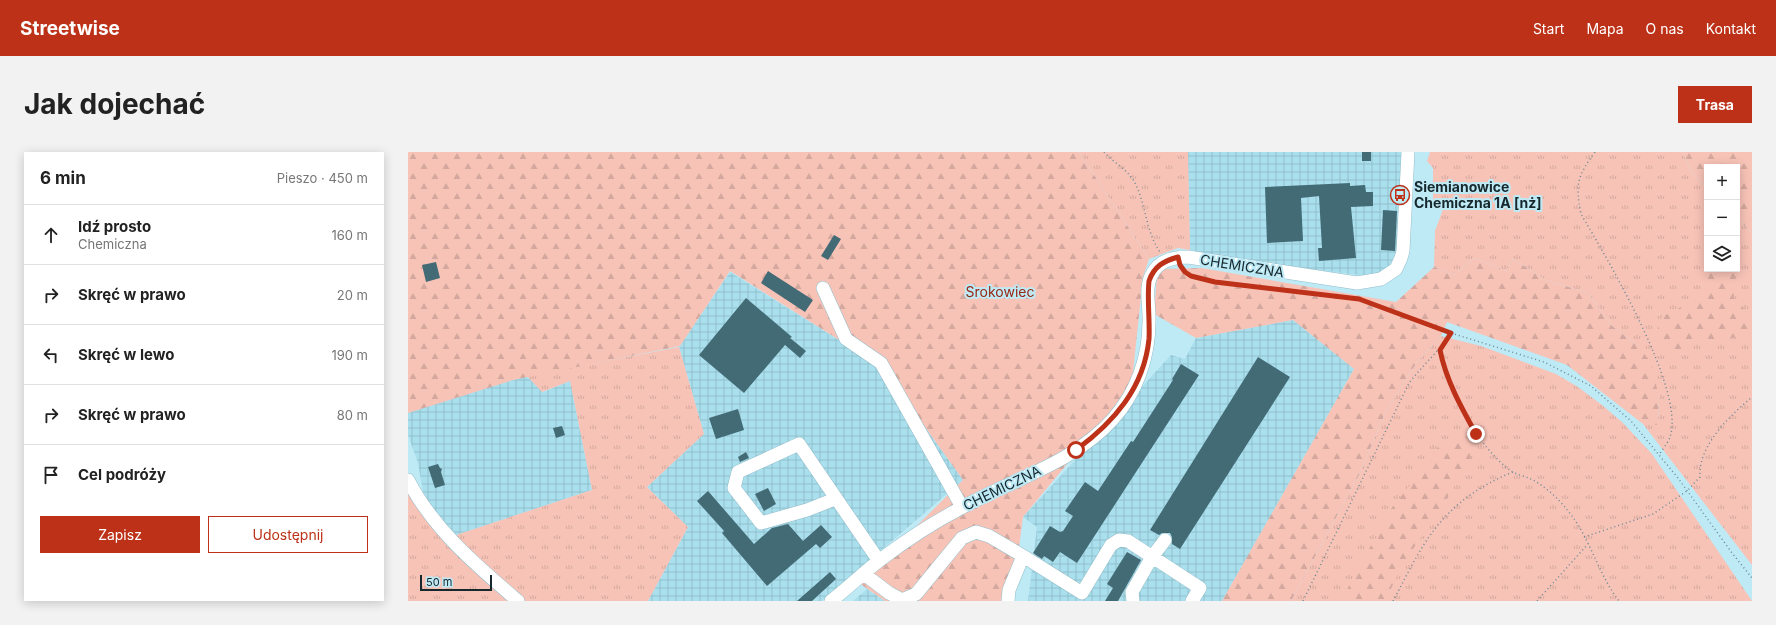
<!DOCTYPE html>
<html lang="pl">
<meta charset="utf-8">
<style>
:root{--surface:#fff;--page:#f2f2f2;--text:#222;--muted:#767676;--line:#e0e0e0;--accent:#bc3118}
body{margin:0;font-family:Inter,sans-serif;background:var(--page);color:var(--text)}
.controls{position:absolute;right:12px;top:12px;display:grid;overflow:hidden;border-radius:0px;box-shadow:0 2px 10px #0003}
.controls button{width:36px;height:36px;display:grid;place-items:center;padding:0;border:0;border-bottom:1px solid var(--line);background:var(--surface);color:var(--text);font:20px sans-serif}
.scale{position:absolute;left:12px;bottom:10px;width:72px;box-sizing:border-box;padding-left:4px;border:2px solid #17282d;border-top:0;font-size:11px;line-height:14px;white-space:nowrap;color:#17282d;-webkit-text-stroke:3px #beeaf6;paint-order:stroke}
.stop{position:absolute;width:12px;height:12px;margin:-9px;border:3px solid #bc3118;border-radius:50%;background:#fff}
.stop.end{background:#bc3118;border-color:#fff;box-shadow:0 1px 4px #0008}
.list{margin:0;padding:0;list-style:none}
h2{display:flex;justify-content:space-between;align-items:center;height:52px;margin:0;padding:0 16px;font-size:17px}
h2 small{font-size:13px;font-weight:400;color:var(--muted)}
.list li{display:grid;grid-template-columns:26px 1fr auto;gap:12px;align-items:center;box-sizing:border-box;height:60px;padding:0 16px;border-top:1px solid var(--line)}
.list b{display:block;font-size:15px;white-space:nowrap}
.list p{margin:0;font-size:13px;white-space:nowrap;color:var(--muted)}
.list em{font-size:13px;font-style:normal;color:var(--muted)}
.actions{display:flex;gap:8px;padding:12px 16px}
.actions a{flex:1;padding:9px 0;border:1px solid var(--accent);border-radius:0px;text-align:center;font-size:14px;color:var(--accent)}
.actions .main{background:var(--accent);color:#fff}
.icon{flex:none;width:22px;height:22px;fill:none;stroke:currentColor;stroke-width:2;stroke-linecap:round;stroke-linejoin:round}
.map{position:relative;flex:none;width:1344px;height:449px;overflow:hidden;border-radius:0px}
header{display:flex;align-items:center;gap:24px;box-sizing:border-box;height:56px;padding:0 20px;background:var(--accent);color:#fff}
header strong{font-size:19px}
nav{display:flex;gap:22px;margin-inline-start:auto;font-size:14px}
.intro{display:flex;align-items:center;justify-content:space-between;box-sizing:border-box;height:96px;padding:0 24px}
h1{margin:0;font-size:28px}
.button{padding:10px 18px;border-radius:0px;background:var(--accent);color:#fff;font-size:14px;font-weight:700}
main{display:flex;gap:24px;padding:0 24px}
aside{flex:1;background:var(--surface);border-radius:0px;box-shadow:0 2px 10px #0003}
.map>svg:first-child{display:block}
</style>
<header>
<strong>Streetwise</strong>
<nav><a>Start</a><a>Mapa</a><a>O nas</a><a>Kontakt</a></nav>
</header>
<div class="intro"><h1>Jak dojechać</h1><a class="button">Trasa</a></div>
<main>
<aside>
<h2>6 min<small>Pieszo · 450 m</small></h2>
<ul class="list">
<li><svg class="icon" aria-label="ahead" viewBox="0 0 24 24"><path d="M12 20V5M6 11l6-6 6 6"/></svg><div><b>Idź prosto</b><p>Chemiczna</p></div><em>160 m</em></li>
<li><svg class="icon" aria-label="right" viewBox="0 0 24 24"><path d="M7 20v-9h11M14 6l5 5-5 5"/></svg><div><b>Skręć w prawo</b></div><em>20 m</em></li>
<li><svg class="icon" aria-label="left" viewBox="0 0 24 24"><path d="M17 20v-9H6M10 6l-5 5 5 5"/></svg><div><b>Skręć w lewo</b></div><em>190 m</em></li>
<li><svg class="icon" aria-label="right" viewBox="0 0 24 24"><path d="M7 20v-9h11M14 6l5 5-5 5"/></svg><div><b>Skręć w prawo</b></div><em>80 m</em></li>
<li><svg class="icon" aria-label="arrive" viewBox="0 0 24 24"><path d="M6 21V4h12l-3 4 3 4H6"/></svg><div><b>Cel podróży</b></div></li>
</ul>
<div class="actions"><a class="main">Zapisz</a><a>Udostępnij</a></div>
</aside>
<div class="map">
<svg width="1344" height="449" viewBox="0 0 1344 449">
<defs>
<pattern id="industrial-grid" width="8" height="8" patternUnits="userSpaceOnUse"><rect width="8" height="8" fill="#aadfee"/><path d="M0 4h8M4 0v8" fill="none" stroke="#92bfcc"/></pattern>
<pattern id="grass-tufts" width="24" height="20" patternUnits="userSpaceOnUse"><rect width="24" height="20" fill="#f8c3b7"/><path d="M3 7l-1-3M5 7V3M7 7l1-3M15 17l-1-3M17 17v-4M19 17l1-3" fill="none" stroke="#d4a89e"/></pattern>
<pattern id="forest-firs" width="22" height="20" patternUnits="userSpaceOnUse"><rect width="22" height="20" fill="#f8c3b7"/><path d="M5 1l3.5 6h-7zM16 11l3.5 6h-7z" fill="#d4a89e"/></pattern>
</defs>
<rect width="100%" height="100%" fill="#beeaf6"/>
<path fill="url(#industrial-grid)" d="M780 0H994L993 77 987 106 980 120 959 124 853 111 782 98Z
M322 120 474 215 555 328 414 449H240L280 375 239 335 296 282 271 195Z
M885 168 946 217 814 449H620L629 375 615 365 763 203 777 207 788 186Z
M119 224 135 240 162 229 184 338 45 384 16 345 10 311 0 283V261L57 242Z
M459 437 477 449H445Z"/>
<path fill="url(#grass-tufts)" d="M671 0H780L782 98 770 96 741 107Z
M1022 0H1275L1283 20 1299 36V117H1329V66L1344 81V413L1235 272H1250L1251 244 1230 194 1203 173 1180 141 1138 128 1105 107 1098 119 1067 106 1046 123 1026 115 1027 79 1035 57 1025 47V16L1019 9Z
M1033 184 1073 194 1148 222 1170 235 1194 253 1215 271 1244 302 1344 449H883L952 321 978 259 1009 210Z
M271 195 296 282 239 335 280 375 240 449H0V360L12 351 45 384 184 338 162 229 134 240 119 224Z"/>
<path fill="url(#forest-firs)" d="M0 0H671L741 107 735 125 724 230 700 263 615 365 604 449H477L451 431 555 328 474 215 322 119 272 194 105 228 0 261Z
M1275 0H1344V81L1329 66V15H1299V36L1283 20Z
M1067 106 1098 119 1105 107 1138 128 1180 141 1203 173 1230 194 1242 209 1251 244 1250 273 1235 272 1159 213 1039 170 1033 184 1009 210 978 259 952 321 883 449H814L946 217 885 168 788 186 746 162 749 122 756 117 794 116 988 150 1026 115 1046 123Z
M1299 112V117H1326L1327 119 1326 146 1334 155 1344 161V183L1308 188 1291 189 1261 202C1247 188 1246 183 1254 165L1288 147 1297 139Z
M1054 290 1062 297 1063 309 993 415 982 439 975 449H931L938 440 949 416 969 384 978 363 1011 322 1032 292Z
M0 338 12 351 0 360Z"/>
<path fill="#436b76" d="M954 0H963V9H954Z
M942 31V34L957 33 958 40H965V54L943 55 948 106 911 109 910 96H914L911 44 893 46 895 89 859 91 857 35Z
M975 58 989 59 987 99 973 98Z
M426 83 433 87 420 108 413 104Z
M28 110 32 126 18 130 14 113Z
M360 119 405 148 397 160 353 131Z
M338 146 384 185 382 186 398 199 392 206 377 193 336 241 291 203Z
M850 205 882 225 772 397 764 392V385L762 381H754L751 383 742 378Z
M773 212 791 223 669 411 652 400 645 410 636 404 634 407 625 401 642 374 652 380 655 379 665 364 657 359 677 330 690 339 723 289 725 290 765 228 764 227Z
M330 257 336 278 308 287 301 266Z
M154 274 157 283 148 286 145 276Z
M338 300 341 306 332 310 330 305Z
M30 312 32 316 34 317 33 320 37 333 27 336 20 315Z
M360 336 368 352 356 359 347 342Z
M300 339 346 392 364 376 380 372 395 389 413 373 424 385 412 396 408 392 359 434 314 381 316 379 289 349Z
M719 400 733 408 710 449H697L705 436 699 432Z
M422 420 428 427 404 449H389Z"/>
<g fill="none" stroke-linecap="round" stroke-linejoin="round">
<defs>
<path id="minor" d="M415 136 438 187 473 211 554 355
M0 328C26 378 68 413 110 449
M427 347 399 358 353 371 326 336 330 320 391 292 471 409
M615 404 674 441 703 393 711 388 720 389 792 436 784 449
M456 422 481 441 494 448 508 442 554 386 568 380 581 384 615 404 601 438 600 449
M423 449C440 436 455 421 472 408 497 389 524 371 553 356 604 327 665 312 705 267 729 240 741 205 741 170 742 155 736 136 744 122 751 108 766 105 780 105L949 131 973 127 988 117 993 106 995 99 1000 0
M725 449 724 440 744 405 757 388"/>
</defs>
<use href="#minor" stroke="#93bdc9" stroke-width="14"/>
<path stroke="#6b8992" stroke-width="1.5" stroke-dasharray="1 3" stroke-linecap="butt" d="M696 0C706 11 722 19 728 33 738 54 738 80 752 100
M1187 0C1169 25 1167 32 1173 62 1198 105 1278 238 1262 285 1260 291 1254 298 1251 303
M774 116 783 124 807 130 951 147 1043 181 1136 210 1183 234 1223 269 1270 326 1324 401 1344 426
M1031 198C1040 239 1069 294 1103 319 1109 323 1117 324 1123 327 1137 334 1151 347 1160 359 1182 385 1190 422 1211 449
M1176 385 1245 362 1279 339 1292 325C1290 293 1322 264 1344 245
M895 449 1001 231C1015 213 1031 199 1043 181
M985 449C997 427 1008 403 1023 382 1044 353 1072 333 1105 320
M1129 449 1180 392"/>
<use href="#minor" stroke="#fff" stroke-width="13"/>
</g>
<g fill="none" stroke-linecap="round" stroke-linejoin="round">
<path stroke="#bc3118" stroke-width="5" d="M668 298C706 270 736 236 741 187 742 168 739 148 741 129 746 114 756 109 770 105L772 113 777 120 783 124 807 130 951 147 1043 181 1032 198C1038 228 1053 255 1068 282"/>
</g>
<defs>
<symbol id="bus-ring" viewBox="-11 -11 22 22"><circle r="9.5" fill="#beeaf6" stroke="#bc3118" stroke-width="1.5"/><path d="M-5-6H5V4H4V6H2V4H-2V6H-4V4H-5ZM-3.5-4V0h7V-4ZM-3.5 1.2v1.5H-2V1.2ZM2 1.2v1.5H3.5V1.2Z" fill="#bc3118"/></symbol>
</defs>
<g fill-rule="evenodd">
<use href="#bus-ring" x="981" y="32" width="22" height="22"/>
</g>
<g text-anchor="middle" stroke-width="4" stroke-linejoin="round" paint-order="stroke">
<g font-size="14" font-weight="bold" fill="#17282d" stroke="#beeaf6" text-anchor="start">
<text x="1006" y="40">Siemianowice<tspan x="1006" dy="16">Chemiczna 1A [nż]</tspan></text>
</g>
<g font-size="14" fill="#17282d" stroke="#beeaf6">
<text transform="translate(834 114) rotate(9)" y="5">CHEMICZNA</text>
<text transform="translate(594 336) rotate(-26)" y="5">CHEMICZNA</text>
</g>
<g font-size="14" fill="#982713" stroke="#beeaf6">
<text x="592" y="145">Srokowiec</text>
</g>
</g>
</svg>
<div class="controls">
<button>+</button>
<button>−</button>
<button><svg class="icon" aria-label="layers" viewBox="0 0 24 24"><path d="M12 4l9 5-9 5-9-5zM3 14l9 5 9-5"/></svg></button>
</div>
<div class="scale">50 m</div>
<div class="stop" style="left:668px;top:298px"></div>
<div class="stop end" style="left:1068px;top:282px"></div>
</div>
</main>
